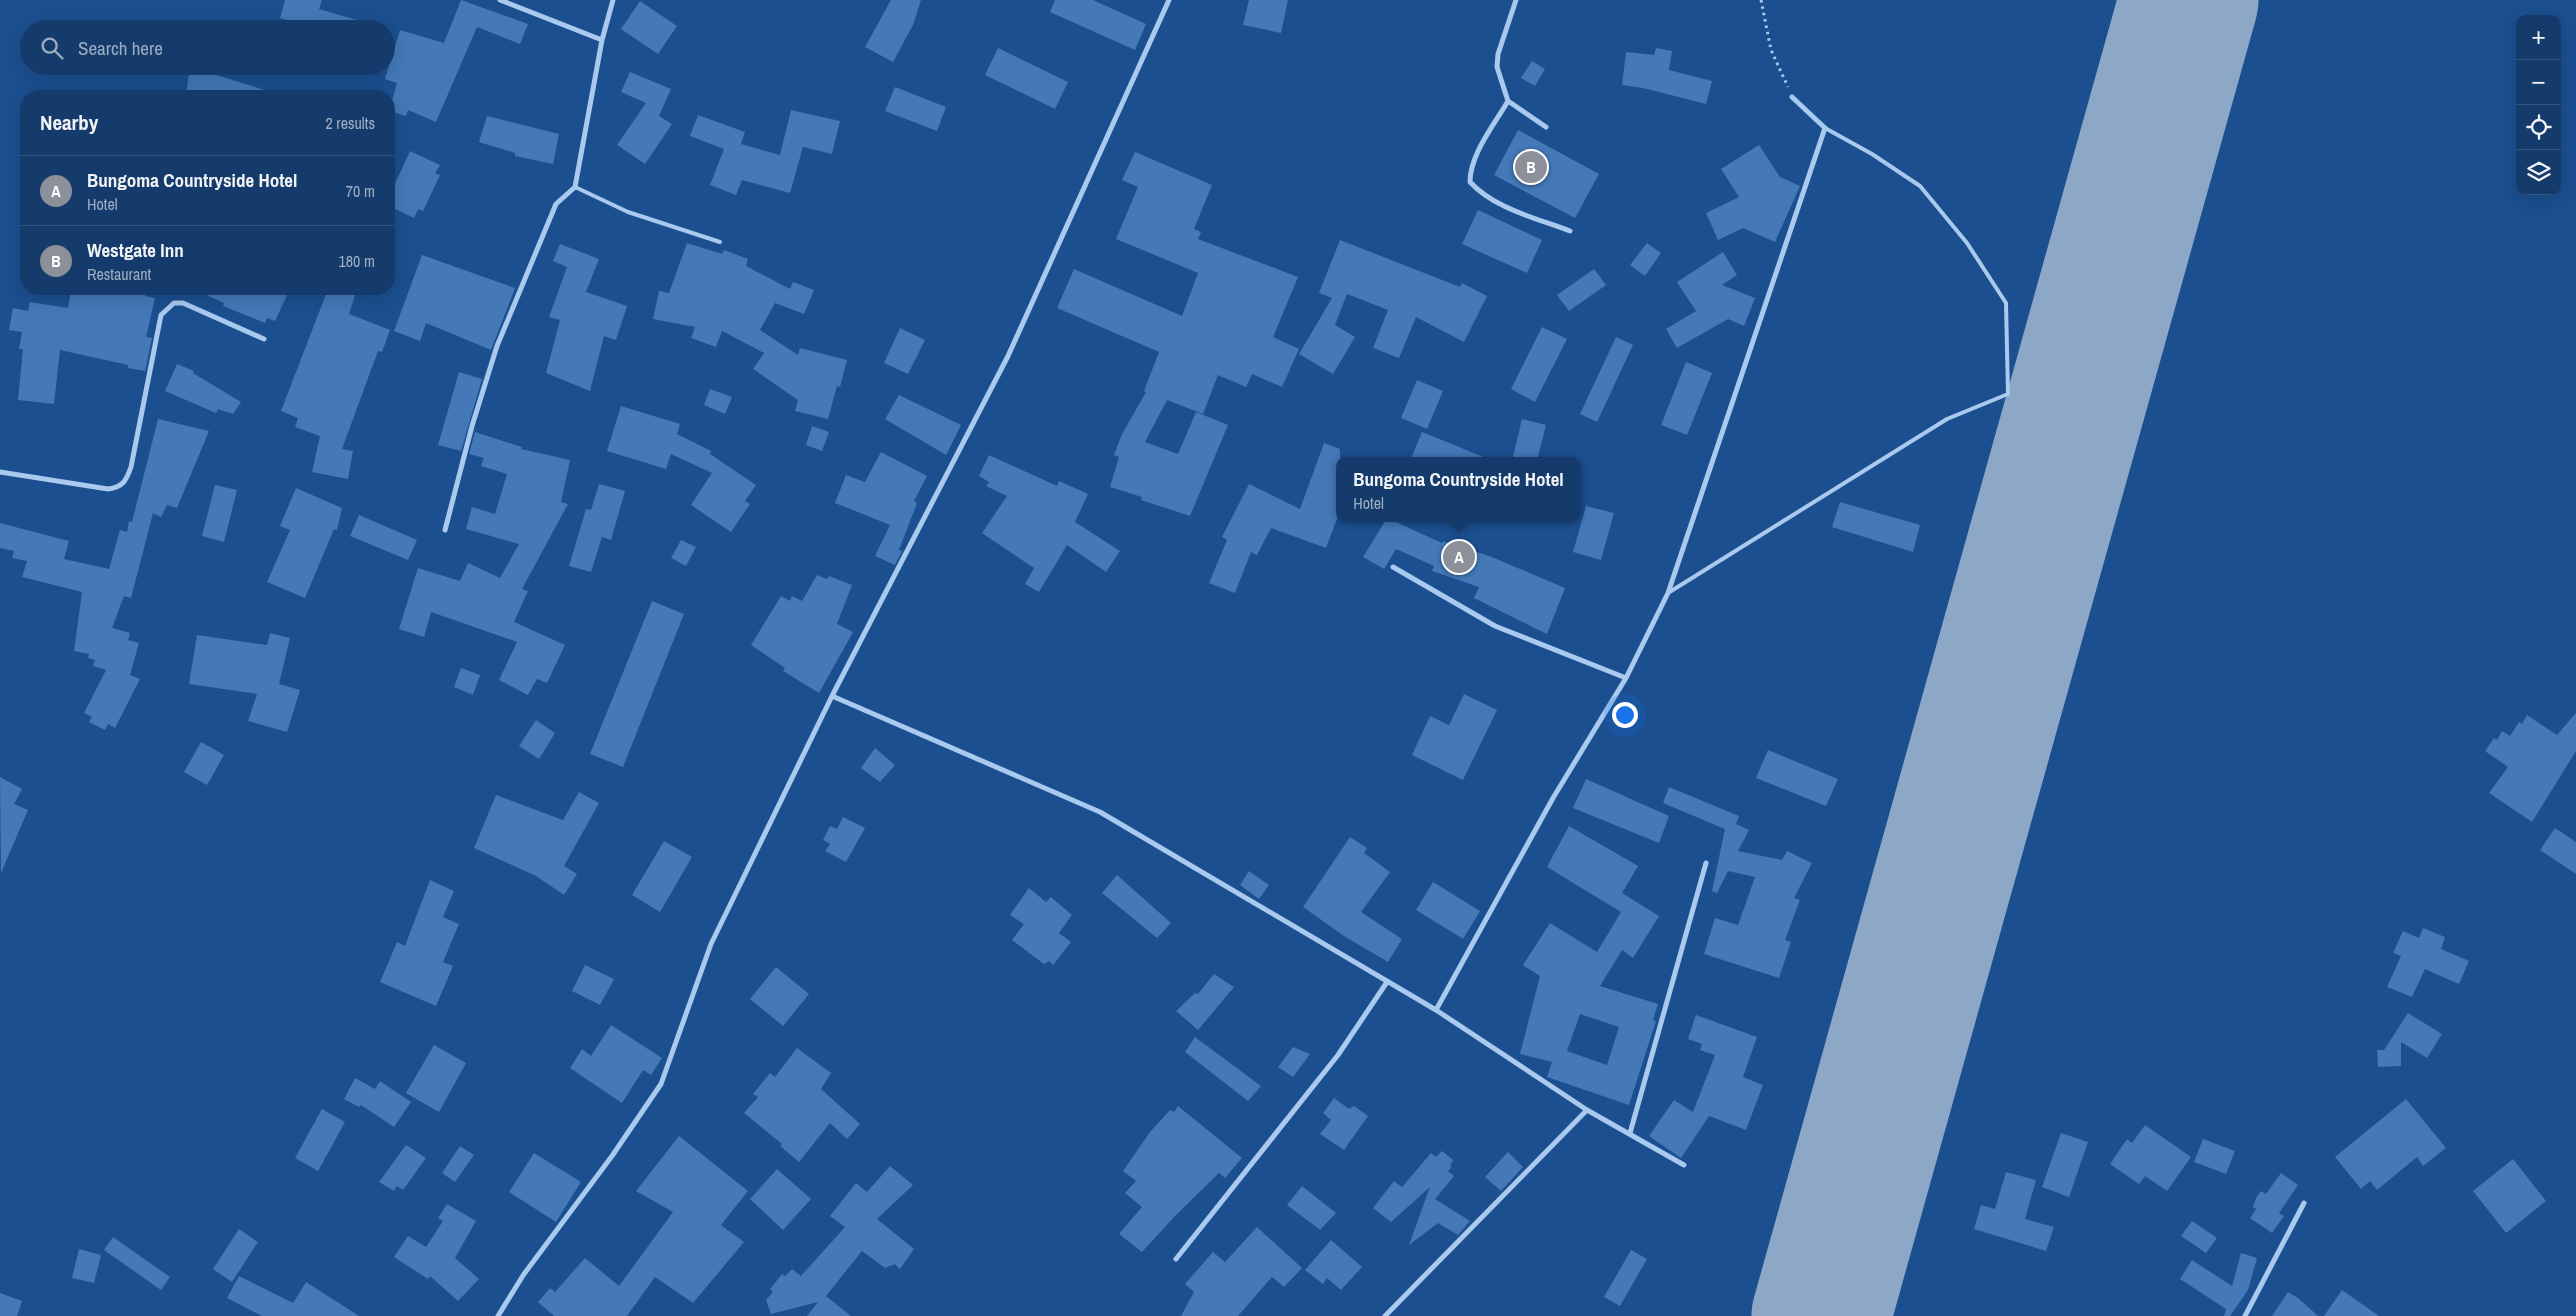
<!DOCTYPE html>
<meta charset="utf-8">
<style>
:root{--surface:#143b6b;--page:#1d4271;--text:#f1f3f6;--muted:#9dadc1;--line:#33557e;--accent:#8c9099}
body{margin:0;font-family:"Archivo Narrow",sans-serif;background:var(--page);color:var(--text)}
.controls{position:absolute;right:15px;top:15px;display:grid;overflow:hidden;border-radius:10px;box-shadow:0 5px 20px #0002}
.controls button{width:45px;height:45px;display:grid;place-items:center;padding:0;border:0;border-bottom:1px solid var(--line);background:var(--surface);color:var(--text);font:25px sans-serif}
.you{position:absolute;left:1624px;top:714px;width:18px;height:18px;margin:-12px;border:4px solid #fff;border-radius:50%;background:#1a73e8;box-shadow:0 0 0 8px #1a73e833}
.badge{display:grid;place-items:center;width:32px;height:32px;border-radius:50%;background:var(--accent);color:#fff;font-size:16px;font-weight:700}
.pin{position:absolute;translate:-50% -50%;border:2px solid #fff;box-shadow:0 1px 5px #0006}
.popup{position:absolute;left:1336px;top:457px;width:245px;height:65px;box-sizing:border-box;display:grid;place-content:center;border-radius:10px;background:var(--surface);filter:drop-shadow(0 1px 4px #0005);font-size:16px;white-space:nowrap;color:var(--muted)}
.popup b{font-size:19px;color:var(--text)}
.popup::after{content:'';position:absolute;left:50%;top:100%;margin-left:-10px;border:10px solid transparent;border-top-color:var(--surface)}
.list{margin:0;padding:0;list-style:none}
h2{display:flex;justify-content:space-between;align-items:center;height:65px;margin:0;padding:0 20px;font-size:21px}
h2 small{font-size:16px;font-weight:400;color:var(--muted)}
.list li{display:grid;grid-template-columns:32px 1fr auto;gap:15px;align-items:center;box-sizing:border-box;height:70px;padding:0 20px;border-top:1px solid var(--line)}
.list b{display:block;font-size:19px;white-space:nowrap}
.list p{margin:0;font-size:16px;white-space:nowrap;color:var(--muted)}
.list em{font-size:16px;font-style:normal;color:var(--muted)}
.icon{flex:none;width:28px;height:28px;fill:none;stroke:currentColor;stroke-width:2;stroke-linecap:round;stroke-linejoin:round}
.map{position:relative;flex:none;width:2576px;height:1316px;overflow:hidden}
.search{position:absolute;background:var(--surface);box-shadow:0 5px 20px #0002;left:20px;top:20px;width:375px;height:55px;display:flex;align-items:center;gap:12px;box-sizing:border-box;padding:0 18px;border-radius:28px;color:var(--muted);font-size:19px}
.panel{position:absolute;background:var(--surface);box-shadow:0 5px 20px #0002;left:20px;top:90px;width:375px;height:205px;border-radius:20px}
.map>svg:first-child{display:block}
</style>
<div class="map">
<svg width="2576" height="1316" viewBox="0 0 2576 1316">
<rect width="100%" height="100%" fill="#1b4f8f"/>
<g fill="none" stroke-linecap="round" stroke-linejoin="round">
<path stroke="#8da7c7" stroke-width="139" d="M1821 1316 2189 0"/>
</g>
<path fill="#4478b7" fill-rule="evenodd" d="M285 0H322L319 9 371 24 370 29H316L280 18Z
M461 0 528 24 520 44 477 27 436 122 408 110 406 116 389 111 397 83 385 79 400 30 444 43Z
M891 0H921L913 25 893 62 865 47Z
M1055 0H1093L1146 24 1135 50 1050 12Z
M1249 0H1288L1281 33 1243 25Z
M640 1 677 26 658 54 621 29Z
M998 48 1068 82 1055 109 985 75Z
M1656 48 1672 51 1669 70 1712 81 1706 104 1643 88 1622 85 1626 52 1654 55Z
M1532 61 1545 69 1535 86 1521 78Z
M190 66H211L210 73 271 92V96H186Z
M630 72 671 89 659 116 672 124 645 164 617 145 646 103 621 92Z
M895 87 946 107 937 131 885 111Z
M791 110 840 121 832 154 803 147 790 193 742 180 736 195 710 185 724 149 690 136 698 115 745 132 741 144 780 155Z
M487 116 559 134 553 164 515 156V153L479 142Z
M1518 130 1599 174 1575 218 1494 175Z
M1759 145 1780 177 1800 186 1775 242 1743 228 1718 240 1706 213 1739 197 1721 169Z
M410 151 440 165 435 173 440 175 423 211 418 209 414 218 389 206V197Z
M1135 152 1212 185 1194 229 1201 232 1198 239 1298 277 1273 337 1299 349 1282 387 1252 374 1246 387 1218 375 1203 414 1167 400 1145 442 1178 454 1196 412 1228 425 1190 516 1141 500 1142 497 1110 487 1119 457 1114 455 1122 434 1146 392 1144 391 1159 352 1057 308 1074 269 1182 316 1198 273 1116 239 1138 187 1122 180Z
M1478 210 1542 240 1527 273 1462 244Z
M1340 240 1460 287 1462 283 1487 296 1464 342 1416 317 1399 358 1373 348 1388 310 1347 294 1335 325 1355 337 1333 374 1299 354 1332 298 1319 293Z
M687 243 722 254 724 250 748 259 746 266 790 289 793 282 814 290 804 314 775 303 760 330 798 355 800 348 847 360 840 387 837 386 828 419 795 411 798 400 753 369 764 353 722 331 716 347 691 338 695 327 653 319 659 291 669 293Z
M1647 243 1661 253 1645 276 1630 265Z
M560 244 599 259 586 292 627 306 616 340 604 336 590 391 546 373 560 320 549 317 567 267 553 261Z
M1723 252 1737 275 1722 285 1755 298 1744 326 1728 319 1677 348 1666 329 1696 311 1677 282Z
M422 255 515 288 491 350 426 323 420 341 394 331Z
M1594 269 1606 285 1569 311 1557 295Z
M71 289H146L145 296 155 298 146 337 152 338 145 371 128 368V365L60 350 54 404 18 400 23 349H19L22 332 9 330 13 308 28 311 30 302 68 308Z
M193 289H290L275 321 267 318 265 323 223 306 224 303Z
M328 289H357L349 314 390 330 382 352 378 351 342 449 353 451 348 479 312 472 320 436 295 427 298 418 281 411Z
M1542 327 1567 339 1535 402 1511 389Z
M900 328 925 340 908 374 884 363Z
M1616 337 1633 345 1597 422 1580 414Z
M1686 362 1712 373 1687 435 1661 425Z
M177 364 194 371 193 373 241 402 233 414 218 409 216 413 165 391Z
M459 372 482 379 461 451 438 445Z
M1417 380 1443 391 1427 429 1401 418Z
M710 389 732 397 725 414 704 405Z
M899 395 961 425 946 455 885 419Z
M621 406 680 424 677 434 711 451 710 454 756 485 745 501 750 504 731 532 691 505 712 473 671 454 666 469 607 451Z
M158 419 209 431 177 508 167 505 161 517 153 513 131 598 124 596 112 628 130 633 128 640 139 643 130 675 140 679 115 728 108 724 105 730 89 722 92 717 84 713 106 670 93 666 95 660 88 658 89 654 74 651 82 592 22 577 27 561 12 558 14 551 0 548V523L69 541 64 559 109 569 120 530 127 532 129 521 132 522Z
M1522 419 1546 425 1537 461H1512Z
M812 426 829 432 822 451 806 445Z
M475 432 522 447 521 449 570 460 561 502 568 504 522 589 528 591 514 622 565 645 547 683 537 679 528 695 499 680 517 642 431 612 424 637 399 629 418 568 460 581 468 563 500 578 519 544 466 529 472 507 495 514 507 474 481 466 484 458 469 454Z
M1422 432 1491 460V461H1410Z
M1324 443 1340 449V511L1326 548 1271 528 1257 555 1251 552 1235 593 1209 583 1227 540 1222 537 1249 484 1300 509Z
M881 452 927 476 914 501 917 503 899 550 902 551 895 565 875 556 890 525 835 503 846 475 865 482Z
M989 455 1057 486 1059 481 1088 494 1075 522 1120 551 1106 572 1067 545 1039 592 1025 584 1034 568 982 533 1007 496 986 486 989 482 979 476Z
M599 484 625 491 611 540 602 537 591 572 569 566 586 509 591 510Z
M215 485 237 490 224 542 202 536Z
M296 488 342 508 337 530 334 529 305 598 267 582 290 530 280 526Z
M1840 502 1920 525 1913 552 1832 527Z
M1586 506 1614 513 1601 560 1573 552Z
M359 515 417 540 408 560 350 536Z
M1387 518 1442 543 1443 541 1492 557 1565 588 1547 634 1474 598 1479 587 1432 571 1434 566 1396 549 1384 569 1363 557Z
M681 540 696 547 686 566 671 558Z
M817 575 827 579 829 576 852 585 837 624 853 632 819 693 783 671 785 668 751 645 781 596 790 601 792 596 802 601Z
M652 601 684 614 623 767 590 754Z
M270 633 290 638 279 684 300 690 287 732 248 721 257 694 189 684 197 635 267 645Z
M461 668 480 675 473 695 454 687Z
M1464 694 1497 710 1463 780 1412 755 1430 716 1449 725Z
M2576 713V751L2532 822 2489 793 2508 767 2485 751 2494 738 2497 740 2502 731 2510 736 2519 722 2522 724 2527 715 2557 735Z
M536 720 555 733 539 759 519 746Z
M201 742 224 755 207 785 184 772Z
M875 748 895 765 880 782 861 768Z
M1768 750 1838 779 1826 806 1756 778Z
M0 777 22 789 14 804 28 810 1 873Z
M1586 779 1669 816 1659 843 1573 808Z
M1669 787 1739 816 1736 824 1749 830 1738 851 1782 860 1787 851 1812 863 1794 898 1800 900 1785 940 1791 942 1779 978 1704 954 1715 918 1738 925 1755 877 1728 871 1717 893 1712 891 1725 829 1663 803Z
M579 792 599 803 564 866 577 874 564 895 536 876 474 848 496 795 563 820Z
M843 817 865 828 846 862 825 851 830 844 823 840 830 826 837 829Z
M1569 826 1638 866 1622 893 1659 916 1633 958 1622 950 1600 986 1658 1004 1653 1020 1656 1021 1629 1105 1547 1077 1552 1062 1520 1054 1540 976 1523 965 1550 923 1597 952 1621 912 1547 867ZM1580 1014 1619 1027 1607 1065 1567 1051Z
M2555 828 2576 842V874L2540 850Z
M1350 837 1367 848 1364 853 1390 872 1361 912 1402 939 1388 962 1344 936 1303 907Z
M664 841 692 857 660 912 632 895Z
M1249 871 1269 885 1259 899 1240 885Z
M1117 875 1171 923 1157 938 1102 893Z
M430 880 454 891 443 917 459 924 443 962 453 966 436 1006 380 982 397 942 405 946Z
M1433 882 1480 911 1463 939 1416 910Z
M1029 888 1046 902 1051 897 1072 915 1059 933 1071 942 1053 965 1049 961 1044 964 1012 940 1024 924 1010 915Z
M2423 928 2445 937 2441 949 2469 961 2459 984 2425 969 2412 997 2387 987 2401 956 2393 953 2403 931 2419 938Z
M585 965 614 979 600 1005 572 991Z
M776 967 809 994 783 1026 750 999Z
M1214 974 1234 987 1198 1030 1176 1011 1195 993 1198 994Z
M2408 1013 2442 1034 2427 1058 2401 1042V1066L2378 1067 2377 1050H2384Z
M1696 1015 1757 1037 1743 1077 1763 1085 1746 1130 1709 1116 1681 1158 1649 1136 1674 1100 1693 1112 1715 1055 1700 1050 1702 1044 1688 1039Z
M611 1025 662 1058 651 1075 643 1070 622 1103 570 1068 582 1049 591 1056Z
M1195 1037 1261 1086 1248 1101 1185 1052Z
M434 1045 466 1063 439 1112 406 1093Z
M1293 1047 1310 1054 1293 1077 1278 1067Z
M797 1048 831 1073 821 1089 860 1124 847 1139 830 1123 799 1162 780 1146 782 1144 744 1113 758 1097 753 1094 770 1073 775 1077Z
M355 1078 375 1089 380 1081 411 1102 394 1127 361 1105 359 1107 344 1099Z
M1334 1098 1349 1109 1354 1106 1368 1116 1344 1150 1320 1134 1331 1120 1323 1113Z
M2406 1099 2446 1148 2423 1166 2417 1157 2377 1190 2370 1181 2361 1189 2335 1157Z
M1178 1106 1242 1158 1225 1178 1219 1173 1175 1216 1142 1252 1119 1234 1142 1207 1125 1193 1136 1181 1123 1171 1150 1132 1170 1110 1174 1112Z
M322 1109 345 1122 318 1171 295 1158Z
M2145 1125 2191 1157 2167 1191 2145 1176 2139 1184 2110 1164 2127 1139 2132 1143Z
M2061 1133 2088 1142 2069 1197 2042 1187Z
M679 1136 748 1191 721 1225 744 1242 693 1303 655 1277 627 1316H554L538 1302 550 1288 555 1292 585 1258 619 1286 673 1212 636 1191Z
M2203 1139 2235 1151 2226 1174 2194 1162Z
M406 1145 426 1158 403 1190 397 1186 394 1191 379 1182Z
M460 1146 474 1155 455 1182 442 1173Z
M1442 1151 1453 1160 1450 1166 1452 1167 1448 1171 1454 1176 1435 1199 1470 1221 1458 1235 1438 1223 1409 1245 1430 1187 1391 1222 1373 1208 1394 1181 1402 1187 1431 1153 1436 1157Z
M1508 1152 1523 1167 1501 1191 1485 1177Z
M534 1153 581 1182 556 1222 509 1192Z
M2513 1159 2546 1201 2506 1233 2473 1191Z
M890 1166 913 1185 877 1219 914 1249 900 1269 895 1264 885 1268 862 1251 826 1296 851 1316H807L818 1302 771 1314 766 1300 773 1292 770 1289 782 1274 785 1276 792 1269 801 1276 845 1227 830 1216 856 1183 867 1192Z
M777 1169 811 1199 783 1230 750 1199Z
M2006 1172 2036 1180 2025 1219 2054 1227 2046 1251 1974 1229 1981 1205 1995 1209Z
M2281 1173 2298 1185 2279 1213 2284 1216 2272 1233 2250 1218 2256 1209 2253 1207 2256 1198 2261 1191 2266 1194Z
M1302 1186 1336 1213 1320 1230 1287 1205Z
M447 1204 476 1221 455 1258 479 1279 458 1301 430 1276 428 1279 394 1257 408 1236 426 1247 443 1221 438 1218Z
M2192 1221 2217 1238 2206 1253 2181 1236Z
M1257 1227 1302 1268 1284 1287 1272 1277 1238 1316H1181L1194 1292 1185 1284 1213 1252 1225 1262Z
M239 1229 258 1242 232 1282 213 1269Z
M113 1237 170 1277 161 1290 104 1250Z
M1331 1240 1362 1267 1341 1290 1327 1278 1323 1284 1305 1270Z
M79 1249 101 1255 94 1283 72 1278Z
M1631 1250 1647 1259 1620 1306 1604 1297Z
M2241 1253 2257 1258 2248 1290 2230 1316H2224L2226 1309 2180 1279 2192 1260 2232 1286Z
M239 1276 293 1303 306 1282 359 1316H262L227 1298Z
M2342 1290 2379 1316H2324Z
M2288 1292 2298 1298 2318 1316H2272Z
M0 1293 22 1301 17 1316H0Z"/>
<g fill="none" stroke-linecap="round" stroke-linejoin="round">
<path stroke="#a9c9ee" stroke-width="3" stroke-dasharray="2.5 4" stroke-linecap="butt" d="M1761 0 1771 50 1788 87"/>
<path stroke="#a9c9ee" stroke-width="4" d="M575 187 628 212 720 242
M1668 593 1947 419 2008 394 2006 303 1967 243 1920 186 1872 154 1825 128"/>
<path stroke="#a9c9ee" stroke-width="5" d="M1169 0 1008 356 832 696 1100 812 1436 1010 1587 1110 1684 1165
M1516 0 1498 54 1497 67 1508 101 1546 127
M602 40 613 0
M1508 101C1494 125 1470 154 1470 182 1495 209 1536 218 1570 231
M0 472 108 489C123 487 126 481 131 467L161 315 174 303H183L264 339
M445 530 472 426 497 346 556 204 575 187 602 40 500 0
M1393 567 1495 626 1626 678 1553 798 1436 1010
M1626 678 1668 593 1825 128 1792 97
M1630 1133 1706 863
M1176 1259 1338 1055 1387 982
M498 1316 524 1274 612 1156 661 1084 711 944 832 696
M1385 1316 1587 1110
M2245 1316 2304 1203"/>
</g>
</svg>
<div class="controls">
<button>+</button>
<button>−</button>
<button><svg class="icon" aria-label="locate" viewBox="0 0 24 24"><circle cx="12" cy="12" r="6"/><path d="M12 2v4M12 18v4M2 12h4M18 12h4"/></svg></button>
<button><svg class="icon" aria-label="layers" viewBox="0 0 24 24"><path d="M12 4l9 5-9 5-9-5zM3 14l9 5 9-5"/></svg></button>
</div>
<div class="you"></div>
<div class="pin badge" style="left:1459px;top:557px">A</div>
<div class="popup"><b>Bungoma Countryside Hotel</b>Hotel</div>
<div class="pin badge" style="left:1531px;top:167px">B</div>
<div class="search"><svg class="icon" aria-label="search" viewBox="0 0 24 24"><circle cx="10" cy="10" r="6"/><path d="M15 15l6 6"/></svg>Search here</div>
<section class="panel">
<h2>Nearby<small>2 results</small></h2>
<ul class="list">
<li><span class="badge">A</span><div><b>Bungoma Countryside Hotel</b><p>Hotel</p></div><em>70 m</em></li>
<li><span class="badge">B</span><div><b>Westgate Inn</b><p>Restaurant</p></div><em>180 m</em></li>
</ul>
</section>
</div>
